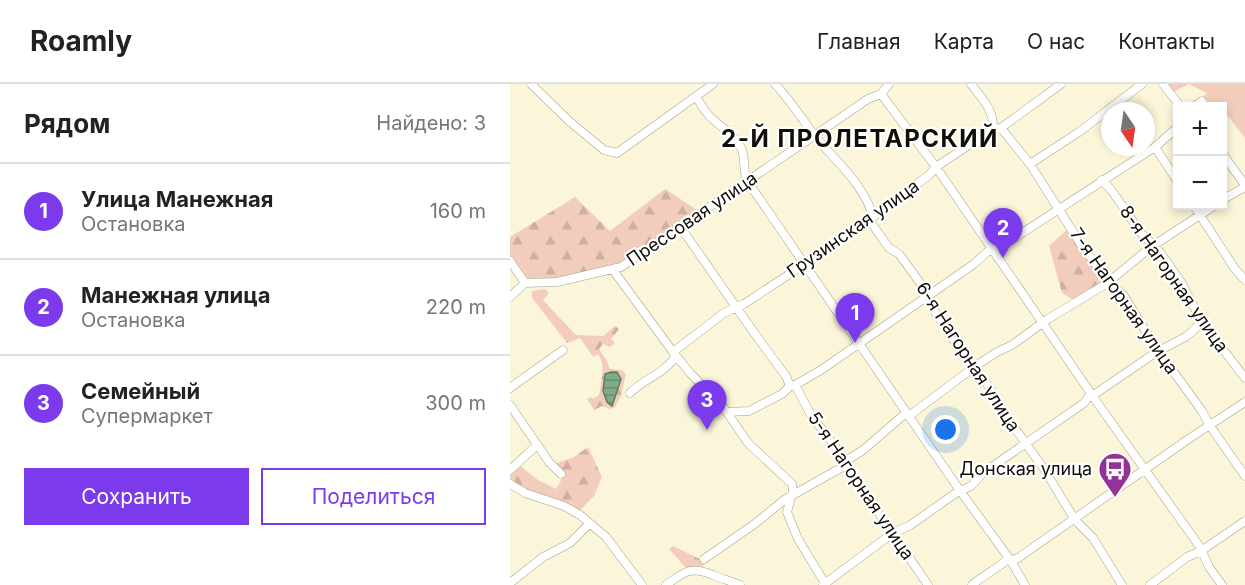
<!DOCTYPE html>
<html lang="ru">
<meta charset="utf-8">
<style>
:root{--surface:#fff;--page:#f2f2f2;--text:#222;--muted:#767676;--line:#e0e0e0;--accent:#7c3aed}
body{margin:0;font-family:Inter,sans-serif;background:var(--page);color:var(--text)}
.controls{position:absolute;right:18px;top:18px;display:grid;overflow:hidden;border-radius:0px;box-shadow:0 3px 9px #0003}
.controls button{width:54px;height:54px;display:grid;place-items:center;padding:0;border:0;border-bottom:2px solid var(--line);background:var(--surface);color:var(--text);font:30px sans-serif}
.compass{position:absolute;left:591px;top:18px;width:54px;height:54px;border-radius:50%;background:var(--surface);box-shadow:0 3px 9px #0003;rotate:167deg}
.you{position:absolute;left:436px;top:346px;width:21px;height:21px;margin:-15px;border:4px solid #fff;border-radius:50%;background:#1a73e8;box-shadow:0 0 0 9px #1a73e833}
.badge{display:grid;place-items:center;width:39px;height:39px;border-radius:50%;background:var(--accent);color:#fff;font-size:20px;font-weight:700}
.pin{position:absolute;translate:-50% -50px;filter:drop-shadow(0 2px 3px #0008)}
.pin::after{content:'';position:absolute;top:32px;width:21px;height:18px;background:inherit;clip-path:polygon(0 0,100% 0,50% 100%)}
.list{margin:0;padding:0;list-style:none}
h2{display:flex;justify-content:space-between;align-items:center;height:78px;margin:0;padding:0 24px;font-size:26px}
h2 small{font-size:20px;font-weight:400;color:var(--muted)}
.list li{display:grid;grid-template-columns:39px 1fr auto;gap:18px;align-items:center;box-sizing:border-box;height:96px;padding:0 24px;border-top:2px solid var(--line)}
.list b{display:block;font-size:22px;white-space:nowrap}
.list p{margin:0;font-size:20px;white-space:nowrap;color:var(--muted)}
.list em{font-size:20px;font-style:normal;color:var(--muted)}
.actions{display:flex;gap:12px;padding:18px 24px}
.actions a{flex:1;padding:14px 0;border:2px solid var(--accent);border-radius:0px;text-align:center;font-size:21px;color:var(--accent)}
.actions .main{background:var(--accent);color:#fff}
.map{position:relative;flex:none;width:735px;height:501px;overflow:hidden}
header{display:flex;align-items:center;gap:36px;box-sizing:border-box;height:84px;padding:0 30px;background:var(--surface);border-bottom:2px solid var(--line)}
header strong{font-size:28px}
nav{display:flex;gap:33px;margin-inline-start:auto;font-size:21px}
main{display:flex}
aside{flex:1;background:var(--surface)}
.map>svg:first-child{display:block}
</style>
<header>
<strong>Roamly</strong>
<nav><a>Главная</a><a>Карта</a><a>О нас</a><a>Контакты</a></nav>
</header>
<main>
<aside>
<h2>Рядом<small>Найдено: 3</small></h2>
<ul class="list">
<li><span class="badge">1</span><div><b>Улица Манежная</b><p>Остановка</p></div><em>160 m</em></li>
<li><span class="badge">2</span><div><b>Манежная улица</b><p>Остановка</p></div><em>220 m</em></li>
<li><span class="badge">3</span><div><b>Семейный</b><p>Супермаркет</p></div><em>300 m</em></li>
</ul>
<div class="actions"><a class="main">Сохранить</a><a>Поделиться</a></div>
</aside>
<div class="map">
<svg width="735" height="501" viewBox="0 0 735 501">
<defs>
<pattern id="forest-firs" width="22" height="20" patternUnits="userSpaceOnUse" patternTransform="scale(1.5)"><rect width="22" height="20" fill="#f2cdbc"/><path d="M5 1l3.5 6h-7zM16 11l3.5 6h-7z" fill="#ceafa0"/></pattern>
<pattern id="water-rules" width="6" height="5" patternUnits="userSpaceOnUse" patternTransform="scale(1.5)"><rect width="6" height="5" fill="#80ab89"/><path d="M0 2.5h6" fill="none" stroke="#678a6e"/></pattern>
</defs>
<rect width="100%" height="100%" fill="#fbf6d9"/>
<path fill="#f2cdbc" d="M655 0H735V54L713 26 712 22H709L705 18 694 19 691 15 697 9 679 0 661 9Z"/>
<path fill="url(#forest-firs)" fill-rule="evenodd" d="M155 105 190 128 111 180 47 196 24 197 12 191 0 173V153L65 113 100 147Z
M559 144 596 197 565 217 552 209 539 162Z
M35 205 39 209 33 216 66 251 93 252 105 242 109 245 101 255 105 259 100 263 93 260 89 265 97 277 100 285 111 286 116 290 111 312 105 323 100 325 92 322 84 326 77 315 81 313 83 315 89 311C91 297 96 281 88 270L83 273 70 254 57 259 22 214V207ZM95 290 111 295 103 315 93 307Z
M78 363 92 393 84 412 68 428 25 411 0 397V389L9 381 28 396 46 405 54 391 44 380 64 373Z
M163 462 196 478 192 484 177 485 159 465Z"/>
<path fill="url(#water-rules)" stroke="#5e7c62" stroke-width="1.5" d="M101 288H107L111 295 102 322 97 318 93 307 95 290Z"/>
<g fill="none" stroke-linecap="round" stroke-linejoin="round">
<defs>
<path id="minor" d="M21 0 59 37 94 66 107 69 203 0
M265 0C280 16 292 35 305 52 325 77 355 101 363 133
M461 0C472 15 484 25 483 45
M653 0 670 22
M371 10 426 83 586 317 690 463 699 483 712 501
M186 12C189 17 192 23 196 28 206 42 224 47 232 66 236 76 232 88 238 98L451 408 501 477 515 501
M685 22 692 17
M491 44 520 80 570 159 596 194 614 212 647 265 692 327 700 342 735 392
M645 63 668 98
M712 69 735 101
M520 80 569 48 632 0
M592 96 602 107 631 149 650 168 671 198 692 238 735 294
M712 116 735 103
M684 122 725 185 735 196
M360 137 374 157 379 164 389 170 416 207 425 228 462 284 476 298 494 329 534 385 565 436 583 454 612 501
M171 144C206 193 239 244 276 292L280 302
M0 177 15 199
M103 186 163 268 181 290 214 324 238 359 282 400 283 407 277 428 288 455 316 501
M15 199 47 198 111 183 358 15 371 10 379 0
M0 213 15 199
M163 268 214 229 234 220 298 178 324 158 360 137 363 133 419 91 426 83 483 45 491 44 551 0
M285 301 301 331 333 373 336 381 418 501
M0 304 53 266
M120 309C135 294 154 290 166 272
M582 312 645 269 677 252 692 238
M0 321 39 378 51 390
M217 328 239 327 272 310 280 302 285 301 311 286 464 180 477 168 492 162 645 63 668 43
M399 332 467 281 487 268 502 261 538 235 596 200 641 163 704 122
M335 377 352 367 396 329
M0 386 27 361
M0 400 15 409 54 422 70 431 96 453 132 501
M194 475 246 439 274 416 336 381
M501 477 508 474 680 354 735 318
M0 499 33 473 60 459 79 440
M156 501C175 487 181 482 203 491 212 495 221 497 230 501
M313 501 383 449 399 442 446 409 461 402 473 389 574 319 581 309
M462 501C474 491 487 485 499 474
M640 501 677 473 691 467 735 437"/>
</defs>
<use href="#minor" stroke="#a6a186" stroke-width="9"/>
<use href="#minor" stroke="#fff" stroke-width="8"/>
</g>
<defs>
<symbol id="bus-pin" viewBox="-11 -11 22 30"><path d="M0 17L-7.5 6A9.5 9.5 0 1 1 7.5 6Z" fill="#953299" stroke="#fff"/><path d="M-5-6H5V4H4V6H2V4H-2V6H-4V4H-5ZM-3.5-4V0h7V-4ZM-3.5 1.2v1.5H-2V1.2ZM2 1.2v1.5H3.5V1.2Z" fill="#fff"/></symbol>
</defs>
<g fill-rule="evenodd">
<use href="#bus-pin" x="586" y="366" width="38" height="52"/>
</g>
<g text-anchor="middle" stroke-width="4.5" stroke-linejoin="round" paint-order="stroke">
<g font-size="18" fill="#100e06" stroke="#fff">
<text transform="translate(182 135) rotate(-34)" y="6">Прессовая улица</text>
<text transform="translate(343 145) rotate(-35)" y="6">Грузинская улица</text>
<text transform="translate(664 195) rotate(55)" y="6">8-я Нагорная улица</text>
<text transform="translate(614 217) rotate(55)" y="6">7-я Нагорная улица</text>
<text transform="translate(458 273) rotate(57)" y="6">6-я Нагорная улица</text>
<text transform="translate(351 402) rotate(56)" y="6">5-я Нагорная улица</text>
</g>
<g font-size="18" fill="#100e06" stroke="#fff" text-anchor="end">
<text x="582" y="391">Донская улица</text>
</g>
<g font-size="24" font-weight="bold" letter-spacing="1.5" fill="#100e06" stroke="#fff">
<text x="350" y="63">2-Й ПРОЛЕТАРСКИЙ</text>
</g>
</g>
</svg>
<div class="controls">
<button>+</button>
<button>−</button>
</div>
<svg class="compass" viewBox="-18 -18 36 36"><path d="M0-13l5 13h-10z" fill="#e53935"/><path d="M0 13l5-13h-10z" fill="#767676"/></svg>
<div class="you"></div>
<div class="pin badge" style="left:345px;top:259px">1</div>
<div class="pin badge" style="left:493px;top:174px">2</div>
<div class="pin badge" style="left:197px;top:346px">3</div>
</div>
</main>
